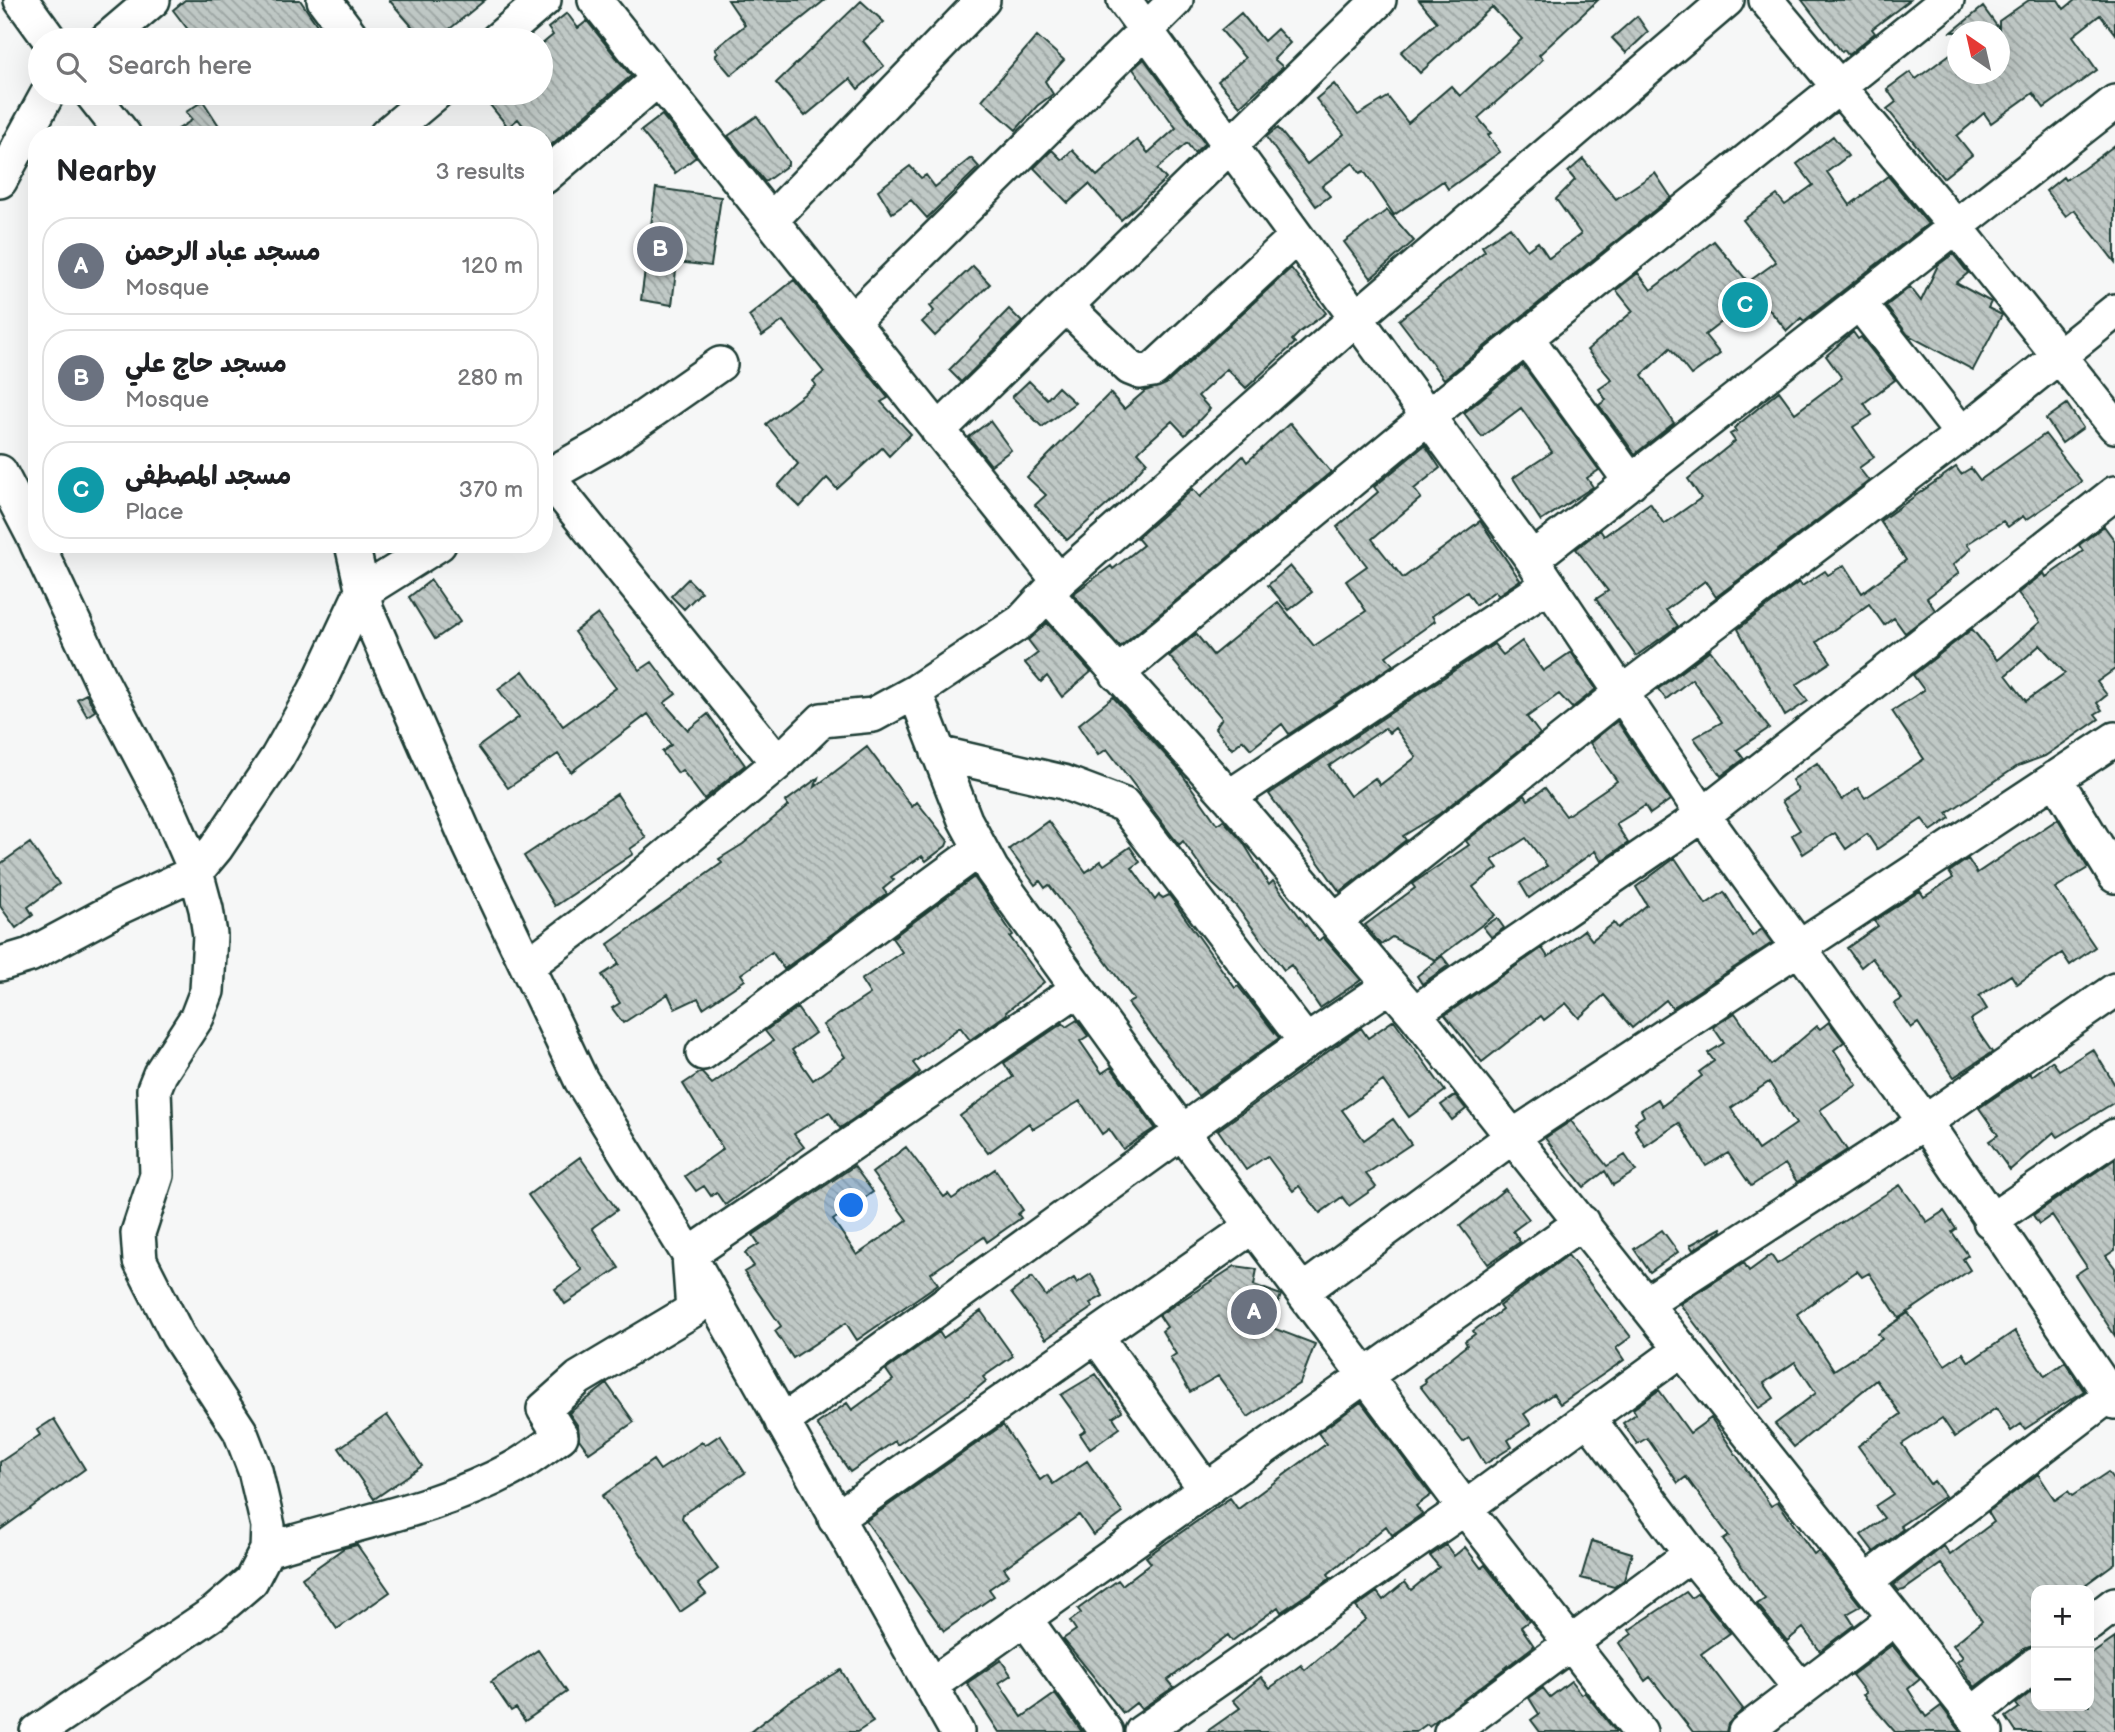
<!DOCTYPE html>
<meta charset="utf-8">
<style>
:root{--surface:#fff;--page:#f6f6f6;--text:#202124;--muted:#757577;--line:#e0e0e0;--accent:#111827}
body{margin:0;font-family:"Balsamiq Sans","Playpen Sans Arabic",sans-serif;background:var(--page);color:var(--text)}
.controls{position:absolute;right:21px;bottom:21px;display:grid;overflow:hidden;border-radius:14px;box-shadow:0 7px 28px #0002}
.controls button{width:63px;height:63px;display:grid;place-items:center;padding:0;border:0;border-bottom:2px solid var(--line);background:var(--surface);color:var(--text);font:35px sans-serif}
.compass{position:absolute;left:1947px;top:21px;width:63px;height:63px;border-radius:50%;background:var(--surface);box-shadow:0 7px 28px #0002;rotate:326deg}
.you{position:absolute;left:852px;top:1206px;width:24px;height:24px;margin:-18px;border:5px solid #fff;border-radius:50%;background:#1a73e8;box-shadow:0 0 0 10px #1a73e833}
.badge{display:grid;place-items:center;width:46px;height:46px;border-radius:50%;background:var(--accent);color:#fff;font-size:23px;font-weight:700}
.pin{position:absolute;translate:-50% -50%;border:4px solid #fff;box-shadow:0 2px 7px #0006}
.list{margin:0;padding:0;list-style:none}
h2{display:flex;justify-content:space-between;align-items:center;height:91px;margin:0;padding:0 28px;font-size:30px}
h2 small{font-size:23px;font-weight:400;color:var(--muted)}
.list li{display:grid;grid-template-columns:46px 1fr auto;gap:21px;align-items:center;box-sizing:border-box;height:98px;margin:0 14px 14px;padding:0 14px;border:2px solid var(--line);border-radius:28px}
.list b{display:block;font-size:26px;white-space:nowrap}
.list p{margin:0;font-size:23px;white-space:nowrap;color:var(--muted)}
.list em{font-size:23px;font-style:normal;color:var(--muted)}
.icon{flex:none;width:38px;height:38px;fill:none;stroke:currentColor;stroke-width:2;stroke-linecap:round;stroke-linejoin:round}
.map{position:relative;flex:none;width:2115px;height:1732px;overflow:hidden}
.search{position:absolute;background:var(--surface);box-shadow:0 7px 28px #0002;left:28px;top:28px;width:525px;height:77px;display:flex;align-items:center;gap:18px;box-sizing:border-box;padding:0 24px;border-radius:38px;color:var(--muted);font-size:26px}
.panel{position:absolute;background:var(--surface);box-shadow:0 7px 28px #0002;left:28px;top:126px;width:525px;height:427px;border-radius:28px}
.map>svg:first-child{display:block}
</style>
<div class="map">
<svg width="2115" height="1732" viewBox="0 0 2115 1732">
<defs>
<pattern id="building-back-hatch" width="6" height="6" patternUnits="userSpaceOnUse" patternTransform="scale(1.75)"><rect width="6" height="6" fill="#c0c9c6"/><path d="M-1 5l2 2M0 0l6 6M5-1l2 2" fill="none" stroke="#9ba4a2"/></pattern>
</defs>
<rect width="100%" height="100%" fill="#f6f7f7"/>
<filter id="ink" filterUnits="userSpaceOnUse"><feTurbulence type="fractalNoise" baseFrequency=".0143" numOctaves="2"/><feDisplacementMap in="SourceGraphic" scale="14" xChannelSelector="R" yChannelSelector="G"/><feConvolveMatrix kernelMatrix="1 2 1 2 8 2 1 2 1" color-interpolation-filters="sRGB"/></filter>
<g filter="url(#ink)">
<path fill="url(#building-back-hatch)" stroke="#1f3d34" stroke-width="2" fill-rule="evenodd" d="M185 0H300L317 25 294 40H196L173 10Z
M389 0H485L446 32 454 40H405L416 31Z
M728 0H825L731 75 715 56 718 53 715 49 745 25Z
M1419 0H1598L1539 55 1543 59 1530 72 1478 118 1491 133 1488 135 1500 152 1448 189 1443 181 1394 215 1364 171 1360 173 1353 163 1322 186 1330 196 1316 206 1266 137 1271 133 1278 128 1307 164 1344 134 1316 99 1334 84 1358 115 1388 97 1408 123 1451 86 1460 96 1522 39 1492 7 1420 73 1401 52 1437 22Z
M1802 0H1910L1872 29 1875 33 1848 55 1844 50 1842 52Z
M2029 0H2058L2064 9 2075 0H2115V34L2100 15 2073 36 2097 70 2044 108 2033 93 1991 123 1984 113 1957 136 1972 155 1943 178 1887 109 1896 102 1887 89 1910 72 1916 79 1957 49V74H1999V32H1952L1983 7 1999 29V21Z
M861 1 884 22 863 41 884 66 858 89 850 79 805 116 776 83Z
M567 13 578 28 587 21 631 76 544 151V135H530L518 119 508 127 490 105 506 93H541V45L553 35 548 28Z
M1241 13 1264 41 1277 29 1290 43 1274 59 1283 67 1240 106 1218 81 1245 58 1221 30Z
M1637 16 1648 32 1626 53 1612 38Z
M1037 36 1064 60 1045 81 1053 94 1037 106 1016 130 982 100Z
M1144 59 1205 143 1194 153 1187 143 1157 169 1166 179 1121 220 1089 184 1068 203 1034 168 1052 150 1062 160 1072 150 1097 176 1137 140 1148 153 1176 128 1133 69Z
M203 101 225 135H169L192 120 186 112Z
M662 115 696 157 675 173 641 131Z
M757 116 788 161V165L765 182 728 136Z
M1833 136 1848 156 1827 172 1850 205 1888 176 1928 224 1804 321 1801 318 1787 331 1767 307 1746 323 1736 311 1705 335 1720 354 1691 375 1670 348 1642 375 1674 423 1635 454 1599 405 1606 400 1599 389 1612 380 1587 350 1633 311 1616 290 1638 273 1651 290 1714 241 1748 282 1776 262 1743 220 1777 195 1785 205 1813 185 1797 164Z
M2115 145V262L2074 210 2066 216 2046 191 2063 177 2065 180 2083 169Z
M971 158 979 167 927 218 911 200 892 213 878 190 910 166 921 178 926 175 935 187Z
M1583 159 1616 199 1655 173 1671 197 1444 379 1399 320 1485 251 1482 246 1510 227 1527 250 1538 242 1549 258 1581 234 1556 199 1575 180 1568 172Z
M656 188 721 197 711 266 677 262 672 305 641 300Z
M1387 210 1414 241 1371 278 1344 242Z
M1953 254 1968 273 1956 283 1991 302 1988 308 2002 315 1973 370 1908 335 1886 306 1910 287 1921 301 1938 265Z
M973 266 990 284 935 336 922 322 934 311 930 306Z
M1291 268 1326 313 1300 332 1292 340 1295 343 1246 388 1227 369 1198 396 1210 409 1185 435 1172 421 1143 447 1138 452 1147 462 1116 497 1067 540 1035 505 1046 495 1027 477 1110 393 1124 409 1145 391 1166 384Z
M794 280 888 398 881 402 911 434 889 456 882 448 837 489 827 478 800 507 778 486 798 464 766 424 816 385 813 381 824 372 783 321 762 336 749 316Z
M1009 309 1022 322 961 382 949 370Z
M1853 332 1858 339 1861 337 1895 380 1864 403 1872 415 1853 427 1874 457 1859 468 1869 481 1716 597 1705 581 1666 610 1678 626 1636 656 1596 599 1608 591 1576 549 1600 530 1604 536 1650 503 1664 524 1701 498 1688 479 1735 441 1730 434 1736 431 1734 428 1779 391 1795 413 1842 378 1826 356Z
M1523 365 1599 470 1587 478 1593 487 1541 521 1513 478 1552 452 1521 408 1482 437 1464 413Z
M1029 381 1047 399 1058 387 1075 403 1042 427 1012 397Z
M2067 404 2083 428 2062 443 2046 419Z
M990 421 1011 450 991 465 969 437Z
M1290 423 1331 472 1120 647 1073 594 1111 566 1113 569 1143 545 1137 538 1193 489 1200 497 1243 456 1247 462Z
M2045 434 2082 482 2026 520 2023 516 2008 527 2003 521 1967 544 1971 549 1953 565 1959 573 1927 598 1935 610 1905 633 1894 618 1884 625 1869 604 1817 642 1831 662 1796 685 1808 701 1785 716 1738 629 1799 582 1802 586 1825 571 1828 575 1844 565 1862 593 1906 560 1880 521 1956 467 1961 474 1971 468 1980 480Z
M1425 445 1440 468 1414 489 1421 498 1372 539 1403 578 1480 521 1520 580 1498 595 1495 591 1476 605 1467 592 1432 616 1435 621 1386 656 1393 665 1289 734 1282 724 1251 749 1243 740 1232 749 1215 728 1222 718 1169 656 1196 634 1213 655 1278 602 1314 646 1366 611 1346 581 1367 566 1337 527 1378 492 1374 487Z
M2104 526 2115 541V669L2097 682 2107 695 2097 703 2102 710 2095 714 2099 719 2045 756 2018 766 1947 813 1950 818 1931 831 1922 819 1877 849 1867 834 1846 849 1835 833 1803 854 1792 835 1800 830 1782 801 1798 790 1792 780 1817 763 1842 800 1858 788 1865 798 1924 759 1892 711 1924 690 1913 675 1972 629 1997 660 2040 622 2018 593 2044 573 2046 577 2083 551 2079 545ZM2040 645 2065 673 2026 701 2006 675Z
M1290 566 1312 592 1289 610 1268 585Z
M688 579 701 592 684 609 671 596Z
M431 580 460 622 435 639 409 597Z
M598 614 640 670 652 662 676 694 664 703 688 730 708 714 745 765 704 799 682 770 678 773 662 752 671 745 648 714 571 772 558 754 508 788 478 747 519 717 498 689 523 671 563 726 616 688 574 632Z
M1047 623 1091 672 1062 697 1047 676 1041 682 1025 663 1038 653 1028 640Z
M1522 641 1543 671 1571 652 1596 689 1572 708 1559 694 1527 717 1540 734 1439 814 1403 836 1406 840 1340 892 1269 794 1494 644 1503 655ZM1385 728 1389 733 1395 728 1416 757 1380 785 1375 778 1350 796 1329 766Z
M1710 650 1769 728 1737 750 1744 759 1721 776 1694 738 1722 722 1692 679 1666 699 1658 689Z
M86 694 95 711 87 716 77 699Z
M1113 697 1179 770 1217 824 1223 820 1243 842 1269 885 1273 881 1318 941 1323 937 1361 980 1320 1008 1291 965 1284 970 1236 906 1213 884 1183 841 1179 845 1107 749 1098 755 1078 725Z
M1617 721 1670 800 1650 814 1645 806 1616 824 1628 843 1601 861 1595 851 1529 898 1520 883 1547 866 1526 838 1492 860 1498 868 1473 887 1495 915 1435 960 1392 937 1381 945 1365 925 1415 888 1412 884 1469 845 1466 841 1525 795 1528 800 1545 788 1566 816 1617 781 1590 743Z
M867 747 912 807 917 802 948 841 946 846 926 861 922 856 891 877 894 880 883 889 887 894 784 969 772 952 741 974 745 980 703 1008 698 998 675 1009 668 994 623 1023 612 1008 620 1003 602 975 619 964 608 944 722 863 719 859 743 844 788 806 785 802 818 778 815 787Z
M617 794 646 838 630 849 633 854 555 906 524 856Z
M2058 819 2088 868 2055 888 2095 947 2070 965 2062 953 2017 984 2011 975 1979 996 1987 1009 1970 1020 1992 1052 1954 1077 1918 1023 1911 1028 1894 1004 1902 999 1872 958 1861 967 1847 948 1878 926 1874 921 1920 891 1924 897 1953 878 1949 872 1968 859 1977 873Z
M1048 821 1086 872 1101 861 1104 865 1130 847 1140 862 1132 868 1155 900 1159 895 1163 898 1169 895 1235 988 1238 986 1279 1038 1198 1096 1128 1003 1134 1000 1049 885 1045 888 1040 881 1035 885 1009 849Z
M30 843 59 884 28 907 33 915 16 928 0 906V864Z
M1675 858 1706 904 1724 892 1752 936 1762 929 1772 943 1672 1008 1666 1000 1632 1028 1604 995 1579 1018 1566 1003 1544 1020 1541 1016 1482 1062 1445 1015 1542 948 1548 957 1584 930 1592 940 1614 923 1618 928 1647 905 1636 887Z
M974 877 1013 935 1010 937 1044 982 1006 1012 1007 1014 970 1040 960 1027 913 1063 920 1072 911 1080 840 1128 829 1112 794 1134 804 1147 725 1205 716 1192 711 1196 704 1186 696 1191 685 1176 723 1149 683 1084 701 1072 712 1084 773 1041 765 1031 797 1008 815 1033 792 1050 813 1080 845 1057 823 1025 870 994 861 980 902 952 892 938Z
M1497 918 1504 928 1491 937 1483 927Z
M1442 956 1449 965 1422 984 1417 976Z
M1735 1013 1771 1065 1817 1026 1820 1029 1829 1022 1844 1042 1834 1050 1857 1085 1820 1110 1847 1150 1797 1182 1785 1164 1751 1186 1728 1153 1706 1166 1679 1123 1645 1146 1635 1130 1638 1127 1635 1122 1644 1116 1641 1110 1658 1099 1662 1106 1702 1076 1699 1072 1714 1061 1708 1053 1724 1043 1713 1027ZM1769 1082 1796 1124 1758 1150 1731 1108Z
M1077 1020 1088 1036 1080 1041 1102 1073 1111 1067 1155 1128 1123 1149 1109 1129 1102 1134 1080 1101 1033 1129 1029 1123 988 1153 960 1116 1013 1077 1004 1063 1063 1023 1066 1027Z
M1394 1020 1445 1091 1409 1117 1383 1081 1342 1110 1364 1140 1393 1119 1411 1144 1366 1174 1376 1187 1349 1206 1342 1197 1320 1213 1299 1186 1293 1191 1267 1156 1246 1170 1218 1130 1361 1028 1368 1038Z
M2093 1049 2115 1085V1102L2058 1137 2054 1132 2010 1170 1989 1141 1998 1135 1979 1108 2030 1073 2032 1076 2052 1061 2059 1070Z
M1455 1095 1466 1109 1452 1120 1441 1105Z
M1571 1121 1607 1166 1625 1155 1636 1171 1613 1185 1605 1171 1584 1187 1545 1138Z
M906 1147 944 1197 948 1194 952 1199 995 1169 1023 1210 1018 1214 1021 1218 987 1242 984 1237 931 1273 938 1284 857 1340 846 1323 793 1358 775 1331 781 1326 744 1272 754 1266 745 1253 759 1244 753 1235 854 1166 873 1192 833 1220 857 1255 907 1220 872 1173Z
M580 1157 617 1210 592 1228 619 1268 565 1304 555 1289 582 1270 528 1195Z
M2115 1159V1250L2106 1256 2115 1268V1336L2075 1275 2087 1267 2052 1215 2039 1224 2033 1215Z
M1900 1185 1927 1222 1944 1211 1956 1229 1952 1232 1968 1255 1963 1259 1970 1270 1899 1318 1869 1273 1862 1277 1857 1271 1797 1314 1834 1370 1882 1339 1878 1334 1908 1313 1945 1365 1963 1353 1969 1362 2015 1331 2045 1376 2065 1362 2084 1391 2025 1429 2021 1424 2011 1431 1996 1408 1955 1437 1942 1418 1902 1444 1930 1484 1934 1481 1945 1496 1900 1526 1903 1529 1874 1552 1861 1535 1884 1518 1875 1506 1893 1494 1858 1446 1901 1414 1876 1380 1794 1447 1775 1424 1816 1393 1795 1362 1764 1383 1774 1398 1759 1408 1680 1304 1744 1263 1749 1271 1771 1255 1777 1264Z
M1505 1189 1529 1219 1513 1231 1520 1242 1488 1264 1460 1226Z
M1721 1228 1722 1231 1693 1250 1690 1245Z
M1662 1230 1678 1252 1650 1272 1634 1249Z
M1568 1255 1631 1337 1616 1348 1624 1360 1560 1404 1553 1394 1524 1414 1531 1424 1508 1440 1512 1447 1485 1464 1469 1438 1463 1442 1420 1386 1426 1382 1424 1379 1467 1345 1465 1341 1475 1334 1473 1331 1502 1310 1499 1306Z
M1235 1266 1257 1269 1254 1285 1281 1295 1270 1327 1315 1344 1300 1383 1248 1417 1218 1376 1190 1392 1170 1358 1176 1354 1162 1331 1167 1327 1159 1315Z
M1091 1274 1103 1296 1090 1303 1093 1307 1046 1339 1011 1293 1032 1277 1046 1296 1074 1278 1077 1283Z
M981 1311 1013 1356 983 1377 986 1381 969 1395 897 1445 895 1441 850 1472 817 1424 847 1403 852 1410 893 1380 886 1370 939 1332 943 1338Z
M1096 1374 1122 1411 1113 1417 1120 1428 1090 1449 1080 1434 1086 1430 1061 1395Z
M607 1384 634 1422 589 1453 579 1439 578 1426 569 1413Z
M1659 1390 1690 1433 1711 1418 1771 1506 1778 1502 1814 1554 1818 1551 1861 1606 1847 1614 1854 1625 1820 1651 1803 1628 1787 1641 1757 1604 1765 1599 1723 1540 1729 1536 1686 1477 1678 1483 1647 1438 1637 1444 1623 1423 1636 1414 1633 1409Z
M1361 1402 1431 1495 1416 1506 1422 1514 1392 1535 1386 1526 1328 1574 1331 1578 1281 1612 1278 1607 1232 1641 1228 1635 1168 1680 1174 1687 1141 1709 1136 1703 1123 1713 1063 1639 1076 1630 1070 1621 1081 1613 1078 1609 1118 1580 1122 1585 1151 1563 1146 1557 1230 1498 1238 1509 1326 1444 1318 1433Z
M387 1415 422 1466 374 1499 339 1448Z
M54 1419 85 1469 0 1530V1462L40 1435 37 1430Z
M1003 1425 1040 1480 1047 1475 1053 1484 1087 1461 1123 1513 1093 1535 1079 1515 1004 1568 1009 1575 989 1589 994 1596 944 1631 866 1521Z
M720 1435 745 1473 683 1514 682 1518 718 1569 698 1584 706 1594 680 1612 602 1496 653 1460 660 1470 702 1442 705 1445Z
M2108 1472 2115 1482V1563L2078 1590H2036V1645L2024 1649 1975 1687 1957 1662 1963 1657 1953 1645 1982 1621 1941 1564 1904 1590 1899 1591 1894 1585 1944 1546 1950 1555 1994 1522 1988 1512 2038 1474 2055 1500 2068 1491 2072 1496Z
M1592 1541 1632 1553 1624 1580 1614 1587 1581 1578Z
M357 1545 390 1592 337 1629 302 1578 344 1548Z
M1446 1545 1454 1556 1465 1547 1481 1568 1485 1565 1529 1621 1521 1627 1534 1646 1429 1726 1427 1724 1416 1732H1206L1240 1708 1233 1700 1261 1677 1270 1688 1301 1665 1305 1670 1366 1619 1356 1607 1377 1592 1383 1600 1405 1582 1411 1590 1439 1567 1430 1556Z
M1686 1592 1691 1598 1698 1593 1730 1633 1701 1654 1743 1709 1728 1724 1726 1732H1693L1650 1677 1645 1681 1619 1643 1632 1634 1629 1630Z
M2115 1638V1732H2016L2006 1717 2019 1708 2016 1704 2036 1688V1706H2089V1656Z
M1892 1645 1920 1679 1908 1689 1926 1717 1941 1706 1961 1732H1895L1863 1695 1866 1693 1852 1675Z
M538 1650 567 1692 525 1721 516 1708 511 1711 491 1682Z
M1001 1660 1011 1675 999 1683 1022 1717 1055 1694 1082 1732H999L967 1683Z
M841 1670 873 1722 857 1732H750L787 1703Z
M1571 1681 1581 1694 1584 1692 1616 1732H1540L1531 1720 1539 1714 1529 1698 1543 1688 1550 1697Z"/>
<g fill="none" stroke-linecap="round" stroke-linejoin="round">
<defs>
<path id="minor" d="M21 0 50 40
M324 0 354 40
M595 0 1059 581
M1124 0 1532 559 1703 815 1925 1122 2115 1402
M1766 0 1956 227 2115 426
M106 40 153 0
M497 40 544 0
M91 93 124 135
M386 135 436 93
M544 177 658 79
M0 181 48 93
M772 219 983 0
M1860 304 1962 434
M1066 306 1130 368 1140 372 1153 370 1296 237
M852 321 1176 0
M1526 337 1631 482
M938 431 1379 0
M0 472 37 543
M547 476 778 763
M544 478 611 440 720 364
M352 544 367 611 470 846 581 1080 689 1255 957 1732
M1532 559 2115 102
M1048 595 1229 797 1414 1013 1986 1732
M1117 674 1429 416 1947 0
M915 692 965 820 992 870 1182 1132 1465 1508 1640 1732
M938 753 1063 782 1124 805 1306 1042
M2055 778 2115 876
M1229 797 1549 584
M1335 921 1623 692 1962 434 2115 311
M0 964 30 955 120 907 196 872 216 848 277 758 315 691 361 593 439 544
M527 966 604 908 778 763 822 720 873 715 915 692 1022 621 1059 581 1355 319 1727 0
M1414 1013 1703 815 2115 493
M703 1053 980 849
M1990 1221 2115 1136
M1303 1291 1512 1137 2115 739
M1645 1304 1925 1122 2115 990
M1097 1337 1206 1490
M1588 1418 1691 1554 1801 1689
M782 1422 1306 1042 1389 986
M835 1519 1253 1226
M267 1550C348 1524 437 1510 512 1469 529 1460 545 1447 561 1436L544 1409 579 1378 693 1310 689 1255 1078 989
M1867 1581 2115 1391
M1025 1619 1106 1732
M2089 1624 2115 1604
M931 1685 1582 1222
M1972 1714 2036 1664
M37 1732 215 1612 251 1581 267 1550 268 1526 255 1470 240 1431 178 1336 140 1261 138 1233 157 1175 154 1089 160 1074 197 1017 207 991 210 935 206 909 196 872 168 808 101 680 37 544
M1142 1732 1465 1508 1681 1350
M1451 1732 1691 1554
M1745 1732 1895 1618"/>
</defs>
<use href="#minor" stroke="#1f3d34" stroke-width="38"/>
<use href="#minor" stroke="#fff" stroke-width="33"/>
</g>
</g>
</svg>
<div class="controls">
<button>+</button>
<button>−</button>
</div>
<svg class="compass" viewBox="-18 -18 36 36"><path d="M0-13l5 13h-10z" fill="#e53935"/><path d="M0 13l5-13h-10z" fill="#757577"/></svg>
<div class="you"></div>
<div class="pin badge" style="left:1254px;top:1312px;background:#6b7280">A</div>
<div class="pin badge" style="left:660px;top:249px;background:#6b7280">B</div>
<div class="pin badge" style="left:1745px;top:305px;background:#0f9aa8">C</div>
<div class="search"><svg class="icon" aria-label="search" viewBox="0 0 24 24"><circle cx="10" cy="10" r="6"/><path d="M15 15l6 6"/></svg>Search here</div>
<section class="panel">
<h2>Nearby<small>3 results</small></h2>
<ul class="list">
<li><span class="badge" style="background:#6b7280">A</span><div><b>مسجد عباد الرحمن</b><p>Mosque</p></div><em>120 m</em></li>
<li><span class="badge" style="background:#6b7280">B</span><div><b>مسجد حاج علي</b><p>Mosque</p></div><em>280 m</em></li>
<li><span class="badge" style="background:#0f9aa8">C</span><div><b>مسجد المصطفى</b><p>Place</p></div><em>370 m</em></li>
</ul>
</section>
</div>
